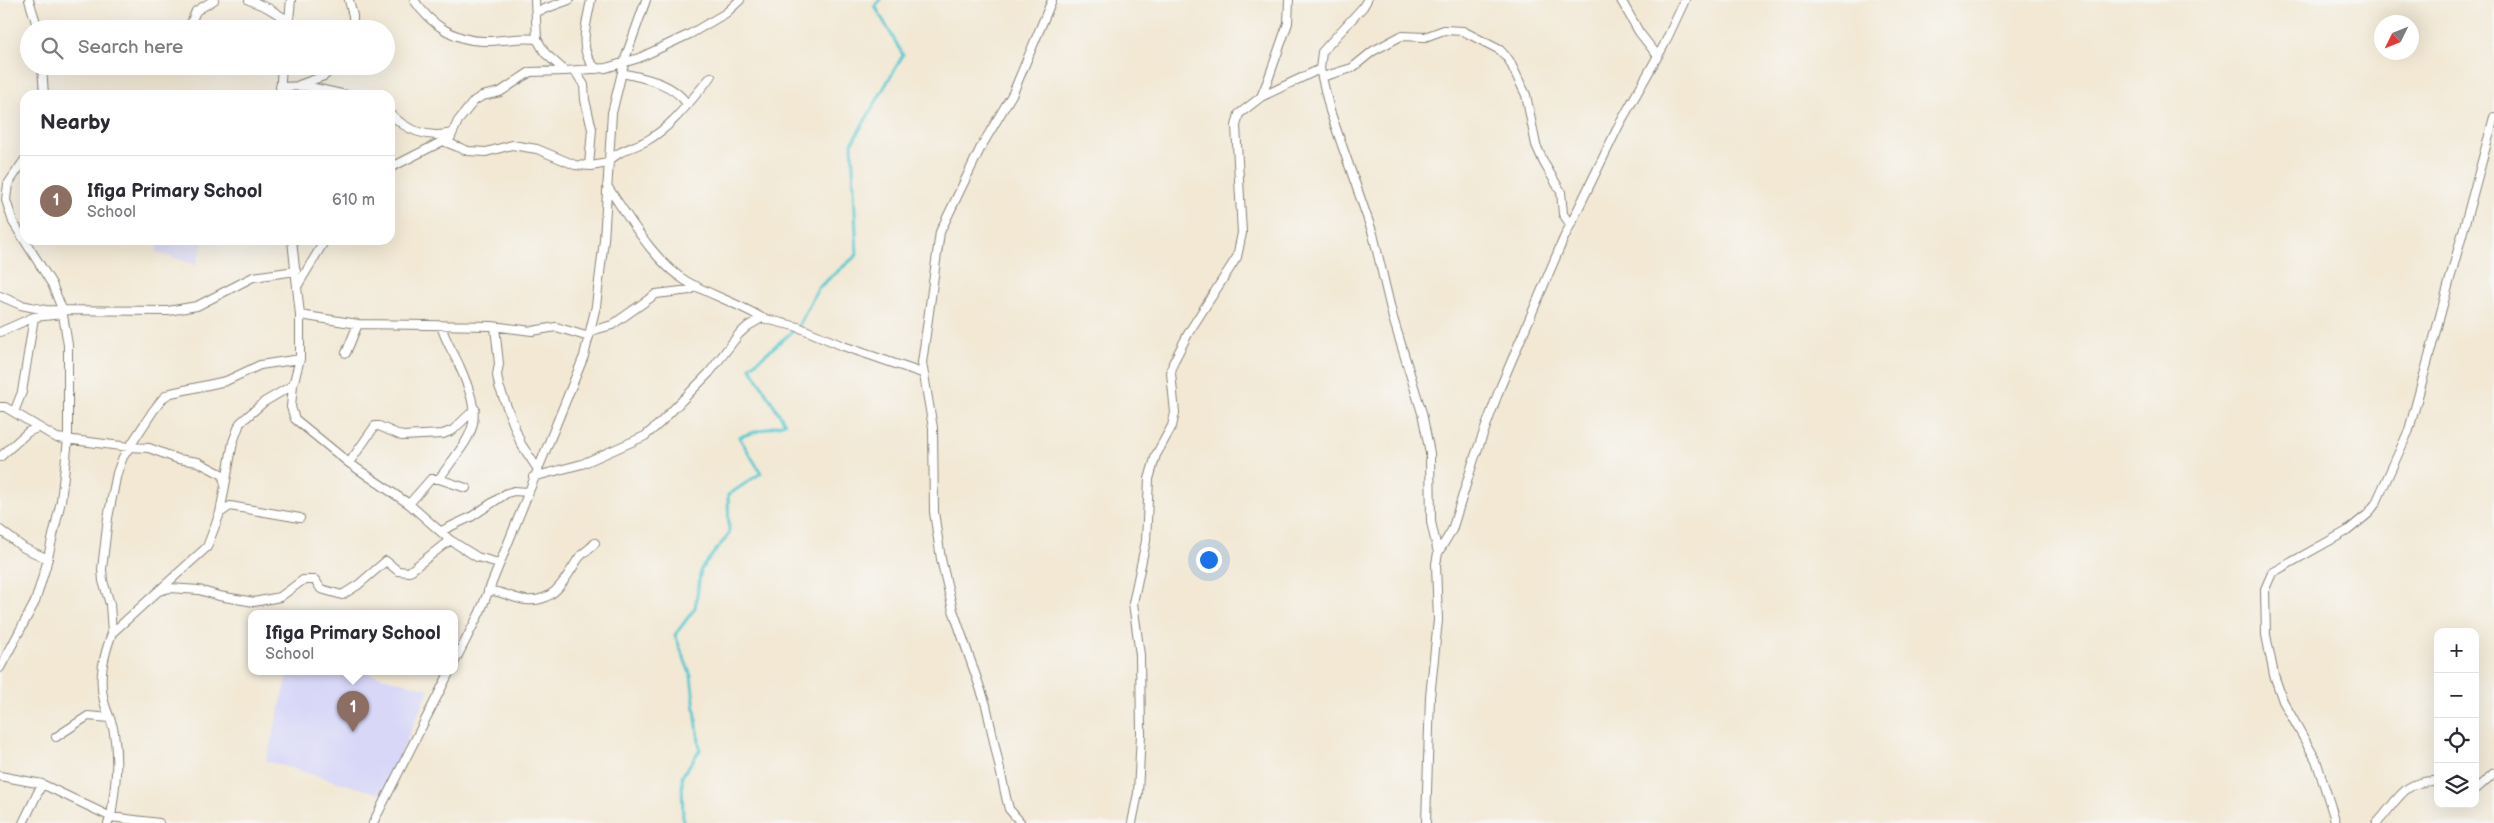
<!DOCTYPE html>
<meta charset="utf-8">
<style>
:root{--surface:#fff;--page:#f2f2f3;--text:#2b2b33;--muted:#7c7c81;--line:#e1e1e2;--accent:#0f766e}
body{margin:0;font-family:"Balsamiq Sans",sans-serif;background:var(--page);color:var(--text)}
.controls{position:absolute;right:15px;bottom:15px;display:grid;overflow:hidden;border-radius:10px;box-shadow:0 5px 20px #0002}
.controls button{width:45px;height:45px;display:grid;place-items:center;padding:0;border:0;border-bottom:1px solid var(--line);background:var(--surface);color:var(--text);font:25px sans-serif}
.compass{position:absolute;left:2374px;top:15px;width:45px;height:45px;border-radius:50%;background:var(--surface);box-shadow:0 5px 20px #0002;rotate:227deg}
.you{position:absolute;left:1208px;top:559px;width:18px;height:18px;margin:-12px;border:4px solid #fff;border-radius:50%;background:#1a73e8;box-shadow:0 0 0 8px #1a73e833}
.badge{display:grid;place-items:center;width:32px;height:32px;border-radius:50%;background:var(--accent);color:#fff;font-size:16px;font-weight:700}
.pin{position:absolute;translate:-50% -41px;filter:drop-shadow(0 1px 2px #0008)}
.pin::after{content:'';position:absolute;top:26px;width:18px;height:15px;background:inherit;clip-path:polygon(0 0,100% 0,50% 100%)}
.popup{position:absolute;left:248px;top:610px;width:210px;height:65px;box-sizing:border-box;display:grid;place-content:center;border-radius:10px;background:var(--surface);filter:drop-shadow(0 1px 4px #0005);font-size:16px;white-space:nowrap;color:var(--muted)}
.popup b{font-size:19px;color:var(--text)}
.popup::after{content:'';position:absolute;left:50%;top:100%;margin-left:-10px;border:10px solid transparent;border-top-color:var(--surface)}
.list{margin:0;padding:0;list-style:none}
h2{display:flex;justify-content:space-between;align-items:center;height:65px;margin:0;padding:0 20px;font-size:21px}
h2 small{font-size:16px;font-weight:400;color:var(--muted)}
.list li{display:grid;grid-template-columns:32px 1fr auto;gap:15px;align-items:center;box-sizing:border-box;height:90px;padding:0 20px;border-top:1px solid var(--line)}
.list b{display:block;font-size:19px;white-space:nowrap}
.list p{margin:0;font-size:16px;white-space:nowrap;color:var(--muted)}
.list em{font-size:16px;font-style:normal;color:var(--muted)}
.icon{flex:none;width:28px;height:28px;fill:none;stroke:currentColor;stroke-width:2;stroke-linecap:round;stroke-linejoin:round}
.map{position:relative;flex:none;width:2494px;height:823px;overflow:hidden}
.search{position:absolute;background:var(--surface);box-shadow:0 5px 20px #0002;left:20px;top:20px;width:375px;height:55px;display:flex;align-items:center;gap:12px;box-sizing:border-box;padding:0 18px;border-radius:28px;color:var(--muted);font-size:19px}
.panel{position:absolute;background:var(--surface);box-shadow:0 5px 20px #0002;left:20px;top:90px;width:375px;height:155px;border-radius:15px}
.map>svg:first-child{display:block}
</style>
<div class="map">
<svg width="2494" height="823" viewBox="0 0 2494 823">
<rect width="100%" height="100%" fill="#f6f6f2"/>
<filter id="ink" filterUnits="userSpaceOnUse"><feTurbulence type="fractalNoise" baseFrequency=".02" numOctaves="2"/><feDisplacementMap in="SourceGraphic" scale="10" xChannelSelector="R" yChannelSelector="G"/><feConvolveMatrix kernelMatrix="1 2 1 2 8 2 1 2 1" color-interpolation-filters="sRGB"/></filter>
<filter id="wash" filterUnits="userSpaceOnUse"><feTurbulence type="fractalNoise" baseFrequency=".0096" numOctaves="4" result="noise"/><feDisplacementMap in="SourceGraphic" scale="20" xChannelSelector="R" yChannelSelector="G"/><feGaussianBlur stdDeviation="1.12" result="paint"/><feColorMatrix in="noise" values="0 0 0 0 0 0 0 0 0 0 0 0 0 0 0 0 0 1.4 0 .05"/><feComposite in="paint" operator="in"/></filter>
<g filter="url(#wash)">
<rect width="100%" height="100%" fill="#f2e8d4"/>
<path fill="#d8d7f8" d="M159 240H204L196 265 156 252Z
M289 671H358L429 689 383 795 266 761Z"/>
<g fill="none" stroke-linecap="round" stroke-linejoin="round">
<path stroke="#5dcad1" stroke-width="3" d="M683 823 682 776 700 750 691 676 675 635 695 608 701 569 729 534 728 495 761 473 739 437 785 423 750 367 798 327 818 288 857 255 852 143 903 55 875 6 880 0"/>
</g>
</g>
<g filter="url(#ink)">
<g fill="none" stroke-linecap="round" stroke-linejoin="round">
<defs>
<path id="street" d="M29 0 38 29
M249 0 268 8 289 21
M349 0 353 16V29
M414 0C430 24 456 42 486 41 503 41 519 37 537 39L545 53 565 71 606 68 639 58 690 34 726 13 740 0
M535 0 537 39
M591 0C587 22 576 53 597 69
M1367 0 1363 7 1322 52 1320 69 1330 111 1373 234 1393 318 1422 413 1430 453 1431 522 1438 553
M1621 0 1639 32 1657 55
M536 12 569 0
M191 23 196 11 214 0
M288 29 291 0
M42 66 44 95
M575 71 584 85 585 100 592 129 589 166
M622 73C645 78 673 83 687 104
M1322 77 1352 68 1373 51 1401 36 1425 37 1444 30 1463 31 1500 50 1509 60 1526 95 1536 145 1544 163 1561 192 1563 214 1570 224
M299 85 324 76 335 66
M280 87 306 86 346 95
M280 95 282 66
M1261 97 1320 69
M390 113C405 130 428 139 451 133
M448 143 458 121 474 101 482 96 500 92 530 72 564 71
M390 168 443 141 468 151 486 152 512 145 537 149 575 165 591 166 608 163C617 150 634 148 648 140 674 125 691 99 711 77
M607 186C628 216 654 262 686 281 710 295 738 303 762 318
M292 240 300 315V359L293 385 291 407 295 419 349 463 409 504 450 540 477 557 499 563
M298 285 325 240
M0 296 21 305 45 310 168 311 197 306 253 277 296 271
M300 315 358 324 492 326 532 331 556 327 589 337
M495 327 499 364 497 375 499 386 521 444 537 468
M591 331 612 325 656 294 690 290 696 286
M0 332 34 317 63 314
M346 353 358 324
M0 407H5L57 438 129 447 149 448 178 459 198 462 223 475 224 481
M14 412 22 392 34 317
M0 457 28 432 37 428
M349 463 375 426H379L402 436 443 434 453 430 475 409
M533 477 582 464 645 436 660 423 709 373 739 334 748 326 762 318 798 327 843 346 922 373
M439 479C473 431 486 427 460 367 454 353 445 341 441 325
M409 504 431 479H439L466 488
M220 513 230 506 300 518
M0 530 24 548 48 559
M441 531 471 517 507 493 514 491 528 492
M159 591 170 588 199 590 219 596 254 602 280 597 303 580H315L321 589 342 595 358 585 386 561 398 571 409 572 450 540
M488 591C501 590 513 599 526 600 555 603 565 579 578 559 582 553 590 549 595 543
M112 633 110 604 103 581 102 569 108 518 117 473 123 457 153 411 164 397 171 393 226 381 260 365 300 359
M454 663 480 612 584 356 596 306 604 240 612 113 626 56 646 0
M0 668 35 602 46 566 61 501 68 440V345L62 309 52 284 13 222 6 200 8 184 25 159
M56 737 88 716 110 718
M0 776 42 784 111 817 159 823
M2475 790 2494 773
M23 823 42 784
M108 823 111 817C115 789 119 762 114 733 113 722 106 712 104 701 98 677 104 655 112 633L207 547 220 513 233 442 240 423 264 402 293 385
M373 823 450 671
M1021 823 1009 809 1006 797 986 705 953 610 941 559 934 512 933 428 922 363 940 232 981 147 1013 93 1052 0
M1132 823 1138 793 1141 734 1140 655 1133 603 1146 541 1149 479 1156 455 1172 426 1175 413 1171 373 1173 363 1189 332 1237 257 1242 233 1236 126 1239 114 1261 97 1268 80 1288 23 1289 0
M1426 823 1430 697 1438 620 1436 564 1438 553 1452 530 1474 459 1500 388 1563 240 1619 125 1664 45 1685 0
M2336 823 2316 760 2283 701 2274 675 2266 635 2265 589 2272 573 2347 531 2368 514 2376 503 2409 430 2494 117
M2377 823C2398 801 2403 779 2438 781"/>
</defs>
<use href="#street" stroke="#878278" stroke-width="10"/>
<use href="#street" stroke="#fff" stroke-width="8"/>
</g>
</g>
</svg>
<div class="controls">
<button>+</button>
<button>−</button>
<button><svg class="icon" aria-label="locate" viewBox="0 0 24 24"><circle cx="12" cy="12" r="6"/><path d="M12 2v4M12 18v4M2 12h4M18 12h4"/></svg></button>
<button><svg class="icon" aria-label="layers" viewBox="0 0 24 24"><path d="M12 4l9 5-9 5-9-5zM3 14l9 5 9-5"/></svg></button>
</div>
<svg class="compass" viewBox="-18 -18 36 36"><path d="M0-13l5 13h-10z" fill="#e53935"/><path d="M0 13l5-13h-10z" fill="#7c7c81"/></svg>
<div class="you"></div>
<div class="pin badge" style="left:353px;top:732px;background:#8d6e63">1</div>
<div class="popup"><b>Ifiga Primary School</b>School</div>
<div class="search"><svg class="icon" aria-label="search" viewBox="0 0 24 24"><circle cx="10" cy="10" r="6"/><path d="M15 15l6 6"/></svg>Search here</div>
<section class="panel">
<h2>Nearby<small></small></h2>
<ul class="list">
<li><span class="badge" style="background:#8d6e63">1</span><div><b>Ifiga Primary School</b><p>School</p></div><em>610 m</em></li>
</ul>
</section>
</div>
